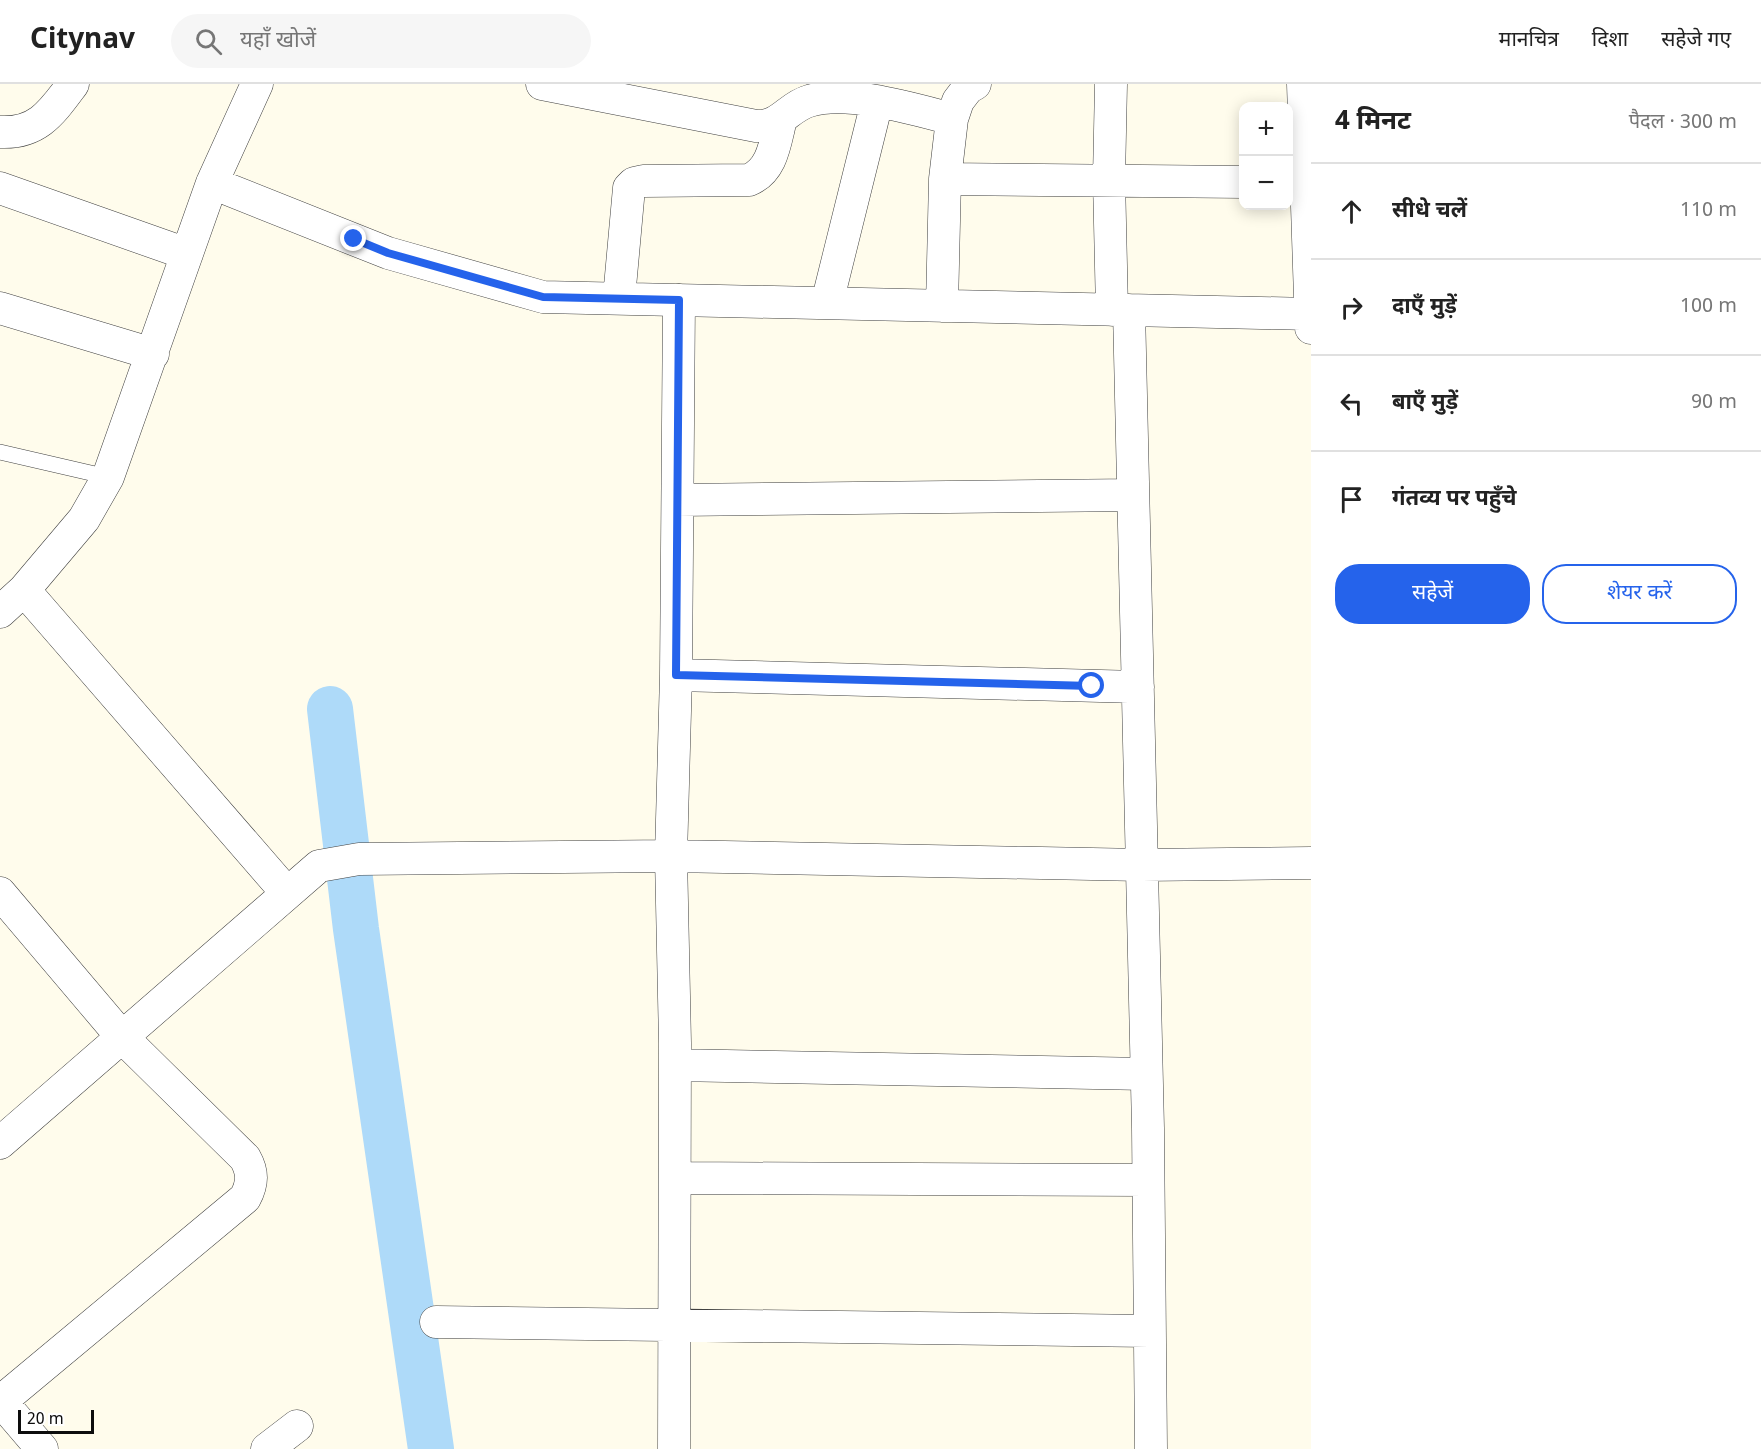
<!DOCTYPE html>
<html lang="hi">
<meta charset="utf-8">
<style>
:root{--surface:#fff;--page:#f6f6f6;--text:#222;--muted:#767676;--line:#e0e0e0;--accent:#2563eb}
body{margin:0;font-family:Georgia,"Noto Sans Devanagari",serif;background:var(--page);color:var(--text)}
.controls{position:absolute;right:18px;top:18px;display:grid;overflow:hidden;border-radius:12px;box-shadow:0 3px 15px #0003}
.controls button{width:54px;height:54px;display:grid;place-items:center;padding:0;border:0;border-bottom:2px solid var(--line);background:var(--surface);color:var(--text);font:30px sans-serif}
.scale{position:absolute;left:18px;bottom:15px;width:76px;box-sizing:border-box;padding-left:6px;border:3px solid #0d0d0d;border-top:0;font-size:16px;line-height:21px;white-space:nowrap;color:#0d0d0d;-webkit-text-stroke:4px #fff;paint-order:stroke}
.stop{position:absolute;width:18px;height:18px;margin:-14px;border:4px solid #2563eb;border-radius:50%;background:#fff}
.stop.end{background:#2563eb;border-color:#fff;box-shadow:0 2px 6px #0008}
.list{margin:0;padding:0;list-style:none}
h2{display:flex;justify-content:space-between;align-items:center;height:78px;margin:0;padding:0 24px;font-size:26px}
h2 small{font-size:20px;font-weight:400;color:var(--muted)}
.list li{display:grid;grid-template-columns:39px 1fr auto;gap:18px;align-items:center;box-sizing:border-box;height:96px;padding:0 24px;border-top:2px solid var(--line)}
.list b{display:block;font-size:22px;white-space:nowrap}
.list em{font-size:20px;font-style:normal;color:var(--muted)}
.actions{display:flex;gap:12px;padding:18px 24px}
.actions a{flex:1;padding:14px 0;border:2px solid var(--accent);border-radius:24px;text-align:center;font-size:21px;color:var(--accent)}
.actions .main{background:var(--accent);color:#fff}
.icon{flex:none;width:33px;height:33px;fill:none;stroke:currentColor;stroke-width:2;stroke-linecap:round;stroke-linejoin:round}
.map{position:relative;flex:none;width:1311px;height:1365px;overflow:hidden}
header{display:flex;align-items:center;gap:36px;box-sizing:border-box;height:84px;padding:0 30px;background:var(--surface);border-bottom:2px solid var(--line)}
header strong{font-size:28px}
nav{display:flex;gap:33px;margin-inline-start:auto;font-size:21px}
.search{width:420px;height:54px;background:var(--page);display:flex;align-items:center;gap:15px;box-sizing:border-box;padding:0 21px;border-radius:33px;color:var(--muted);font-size:22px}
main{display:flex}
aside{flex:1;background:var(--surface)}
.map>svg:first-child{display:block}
</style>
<header>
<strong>Citynav</strong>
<div class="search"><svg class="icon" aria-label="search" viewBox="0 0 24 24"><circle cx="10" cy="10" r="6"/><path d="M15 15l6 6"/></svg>यहाँ खोजें</div>
<nav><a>मानचित्र</a><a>दिशा</a><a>सहेजे गए</a></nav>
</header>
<main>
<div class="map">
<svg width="1311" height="1365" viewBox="0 0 1311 1365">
<rect width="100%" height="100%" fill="#fffcec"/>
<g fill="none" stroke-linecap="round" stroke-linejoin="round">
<path stroke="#aedaf9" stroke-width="46" d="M330 625 356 845 431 1365"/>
<defs>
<path id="lane" d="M0 368 108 393"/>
<path id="street" d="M542 0 756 42C781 43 788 23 809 17 848 5 913 25 952 35
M1111 0 1109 95 1112 226
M1303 0 1311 244
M0 48C38 50 52 28 73 0
M945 95 1244 98
M212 99 388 169 543 213 1311 230
M0 104 187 170
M619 214 629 104 634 99 643 97 749 96C773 86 775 58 781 35
M827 219 877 18
M942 222 945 95 952 35 958 17 968 4 975 0
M0 224 153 270
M1129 226 1148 1044 1151 1365
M678 416 1133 411
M24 506 287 809
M0 528 24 506 84 435 108 393 212 99 257 0
M676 591 1138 603
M0 809 122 953 245 1074C253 1088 253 1099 245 1114L0 1318
M675 981 1146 990
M0 1059 319 782 359 775 671 772 1142 781 1311 779
M675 1094 1147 1096
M436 1238 1149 1247
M0 1316 42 1365
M267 1365 297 1342
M674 1365 675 959 671 772 676 591 679 216"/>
</defs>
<use href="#lane" stroke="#404040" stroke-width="16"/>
<use href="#street" stroke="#404040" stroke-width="33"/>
<use href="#lane" stroke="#fff" stroke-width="15"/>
<use href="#street" stroke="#fff" stroke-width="32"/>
</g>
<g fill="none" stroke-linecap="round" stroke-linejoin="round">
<path stroke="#2563eb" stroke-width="8" d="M354 155 388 169 543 213 679 216 676 591 1092 602"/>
</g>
</svg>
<div class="controls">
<button>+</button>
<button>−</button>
</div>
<div class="scale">20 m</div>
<div class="stop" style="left:1092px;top:602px"></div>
<div class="stop end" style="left:354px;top:155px"></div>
</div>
<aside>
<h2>4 मिनट<small>पैदल · 300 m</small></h2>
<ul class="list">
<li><svg class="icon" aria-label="ahead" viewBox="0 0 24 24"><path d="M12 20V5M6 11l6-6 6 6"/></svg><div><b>सीधे चलें</b></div><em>110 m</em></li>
<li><svg class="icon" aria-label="right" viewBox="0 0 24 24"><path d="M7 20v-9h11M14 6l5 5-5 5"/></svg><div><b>दाएँ मुड़ें</b></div><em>100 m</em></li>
<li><svg class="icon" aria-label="left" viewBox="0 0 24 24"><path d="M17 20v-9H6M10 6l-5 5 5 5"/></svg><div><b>बाएँ मुड़ें</b></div><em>90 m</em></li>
<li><svg class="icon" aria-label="arrive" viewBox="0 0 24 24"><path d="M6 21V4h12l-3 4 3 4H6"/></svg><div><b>गंतव्य पर पहुँचे</b></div></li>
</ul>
<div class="actions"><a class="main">सहेजें</a><a>शेयर करें</a></div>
</aside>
</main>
